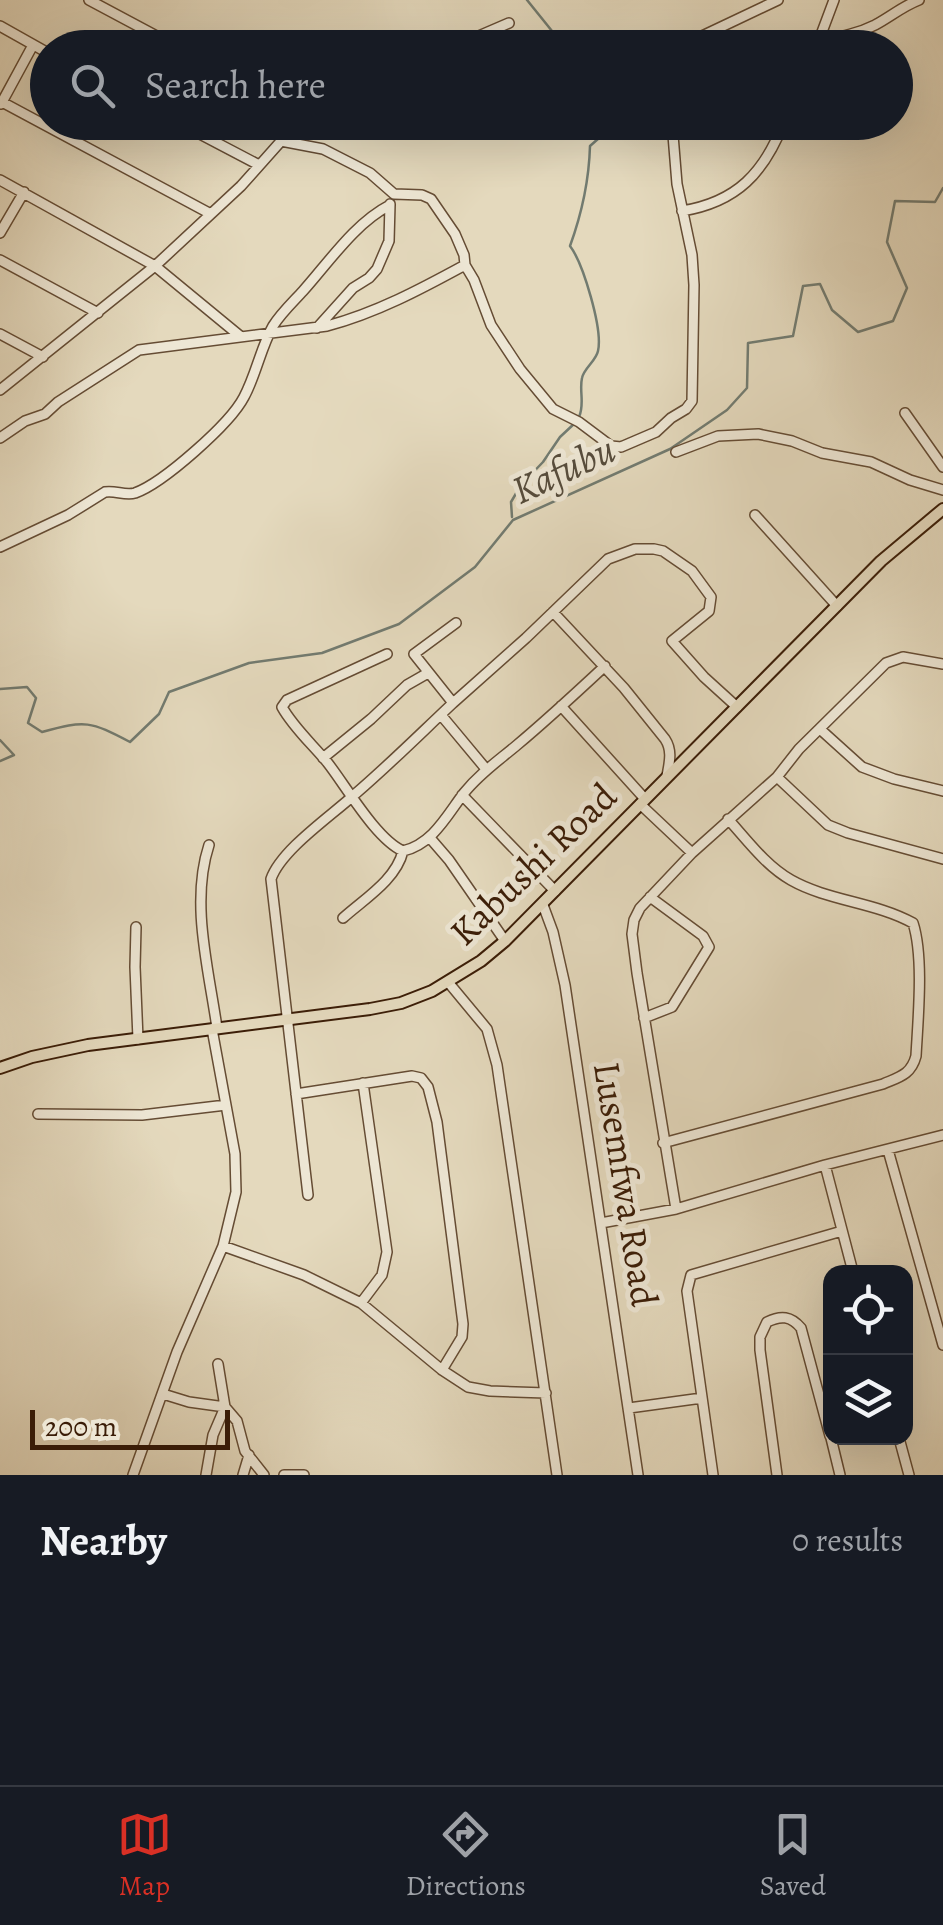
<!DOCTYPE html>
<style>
:root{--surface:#171b24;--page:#20242c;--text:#f1f3f6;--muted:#9ea1a6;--line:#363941;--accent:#d93025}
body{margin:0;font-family:Alegreya,serif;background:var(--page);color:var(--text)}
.controls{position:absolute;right:30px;bottom:30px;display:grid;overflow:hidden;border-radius:20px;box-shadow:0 10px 40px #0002}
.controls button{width:90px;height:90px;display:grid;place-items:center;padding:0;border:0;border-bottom:2px solid var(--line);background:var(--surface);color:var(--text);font:50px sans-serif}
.scale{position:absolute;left:30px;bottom:25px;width:200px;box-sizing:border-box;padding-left:10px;border:5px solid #3b1d07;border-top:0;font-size:28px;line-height:35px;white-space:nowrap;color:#3b1d07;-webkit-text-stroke:8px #ede6d4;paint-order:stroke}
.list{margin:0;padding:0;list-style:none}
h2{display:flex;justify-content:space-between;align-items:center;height:130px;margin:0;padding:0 40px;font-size:42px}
h2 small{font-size:32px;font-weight:400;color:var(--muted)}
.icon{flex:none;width:55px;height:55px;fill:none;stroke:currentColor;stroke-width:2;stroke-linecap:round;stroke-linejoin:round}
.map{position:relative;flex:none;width:943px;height:1475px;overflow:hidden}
.search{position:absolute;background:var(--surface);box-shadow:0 10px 40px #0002;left:30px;right:30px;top:30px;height:110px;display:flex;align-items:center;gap:25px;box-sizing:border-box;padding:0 35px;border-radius:55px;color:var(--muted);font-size:38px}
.sheet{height:310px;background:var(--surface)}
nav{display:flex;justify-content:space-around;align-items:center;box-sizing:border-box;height:140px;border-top:2px solid var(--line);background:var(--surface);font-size:28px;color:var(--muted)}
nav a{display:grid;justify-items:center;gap:5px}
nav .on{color:var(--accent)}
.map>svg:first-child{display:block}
</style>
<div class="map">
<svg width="943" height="1475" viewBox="0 0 943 1475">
<rect width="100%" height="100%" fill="#e4d9bd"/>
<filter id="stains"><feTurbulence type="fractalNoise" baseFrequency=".002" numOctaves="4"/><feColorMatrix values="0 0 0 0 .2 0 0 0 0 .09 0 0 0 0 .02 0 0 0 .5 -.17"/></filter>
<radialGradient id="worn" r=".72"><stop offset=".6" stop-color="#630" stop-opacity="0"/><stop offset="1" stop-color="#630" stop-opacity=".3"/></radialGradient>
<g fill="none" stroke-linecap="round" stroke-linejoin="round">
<path stroke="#727b70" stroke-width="2.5" d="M527 0 552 31 569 48
M579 417C585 404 579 391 582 378 584 368 596 361 598 351 603 329 583 263 570 246 582 213 589 181 590 146L607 131 613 122
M512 517 511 502 521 485 543 462 560 437 575 423
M0 689 27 687 36 698 28 723 42 732C86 720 90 721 130 742L159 714 169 692 249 663 322 653 399 624 475 567 513 520 670 449 727 410 747 388 748 343 793 336 803 286 820 284 832 310 858 332 893 321 907 288 887 242 895 201 935 202 943 188
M0 740 14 755 0 761"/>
<defs>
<path id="minor" d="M89 0 179 48
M0 26 48 53
M819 41C839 37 857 34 875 25 890 17 903 6 919 0
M451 48 509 23
M685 48 700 37 778 0
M816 48 834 0
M0 101 209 213
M1 104 33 45
M177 122 259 165
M281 141 323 149 370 173 394 194 422 195 431 199 455 234 464 255 465 265 474 280 491 325 520 369 553 409 579 422 611 446 621 447 656 432 671 418 686 409 692 401 694 285 692 255 677 184 673 135 675 122
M0 180 155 266 240 336
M682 211C737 202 764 173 784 122
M0 233 24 192
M0 260 98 313
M317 328 353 288 369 278 377 269 389 241 390 204
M0 334 43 357
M0 390 155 266 241 186 298 122
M905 413 943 467
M0 438 25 421 45 414 58 402 139 350 327 326C376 313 421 289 465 265
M676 452 718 436 758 434 792 441 822 453 871 462 910 480 943 490
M755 515 837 606
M0 547 68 515 105 492C115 490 125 496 135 493 163 483 230 424 244 397 256 375 261 347 273 326 281 313 293 302 303 291 329 262 355 223 390 205
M553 612 624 688 665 739C673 751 669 764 667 776
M387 654 287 700 282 707C293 727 312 744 327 762 346 786 376 839 403 851 433 844 447 815 464 793 479 774 498 761 517 745 547 720 576 693 605 666
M453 703 526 638 608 559 635 549H654L663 551 692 571 711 597 709 611 672 641 704 677 737 707
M561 706 645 799
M441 715 486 769
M821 730 862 767 894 779 943 791
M323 758 371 719 407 685 428 673
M777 777 828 825 848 833 943 859
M462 795 555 891
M640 804 692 853
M430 838 449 860 505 941
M209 845C190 903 209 970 217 1028
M543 905 553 932 565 985 638 1475
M343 918C364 899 396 880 403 851
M136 927 135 967 138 1039
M448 982 487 1029 497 1065 557 1475
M644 1018 672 1007 709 947 703 936 650 897
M296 1094 412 1076 421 1078 428 1087 437 1122 463 1324 462 1337 442 1370
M38 1114 142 1115 226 1105
M663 1143 883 1084C899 1077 911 1075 916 1056 918 1019 924 957 913 923 875 902 828 901 791 880 766 866 747 840 728 819
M888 1150 943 1345
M825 1165 853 1272
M308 1195 271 879C281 850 331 816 354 795 388 766 420 734 453 703L414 654 456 623
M676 1209 637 973 632 934 634 920 640 908 692 853 777 777 799 749 886 663 903 657 943 664
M601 1223 676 1209 825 1165 943 1135
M223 1246 304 1275 361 1303 442 1370 468 1387 490 1391 546 1393
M361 1303 382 1275 387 1252 363 1083
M163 1394 189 1402 225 1407 237 1421 245 1451 264 1475
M629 1408 702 1398
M831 1438 840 1475
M899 1438 909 1475
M133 1475 177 1352 223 1246 236 1192 235 1154 212 1029
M206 1475 213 1435 225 1407 218 1364
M243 1475 249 1455
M284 1475H304
M713 1475 687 1291 691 1275 842 1231
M777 1475 760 1350V1337L767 1322C781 1315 791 1316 801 1328L830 1436"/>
<path id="major" d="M0 1068 32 1057 88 1045 370 1009 401 1003 432 991 481 961 505 941 881 561 943 509"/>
</defs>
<use href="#minor" stroke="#654c34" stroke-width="12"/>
<use href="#major" stroke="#3b1d07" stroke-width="14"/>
<use href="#minor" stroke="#ede6d4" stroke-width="9"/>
<use href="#major" stroke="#e4d9bd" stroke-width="10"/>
</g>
<g text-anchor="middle" stroke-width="10" stroke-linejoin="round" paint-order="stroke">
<g font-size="38" fill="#3b1d07" stroke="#ede6d4">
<text transform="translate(533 864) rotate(-44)" y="13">Kabushi Road</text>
<text transform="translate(626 1184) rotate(81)" y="13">Lusemfwa Road</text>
</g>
<g font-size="40" font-style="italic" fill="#564c3c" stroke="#ede6d4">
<text transform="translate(563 469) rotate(-25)" y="14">Kafubu</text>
</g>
</g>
<rect width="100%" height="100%" filter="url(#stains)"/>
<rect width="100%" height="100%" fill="url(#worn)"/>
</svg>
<div class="controls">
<button><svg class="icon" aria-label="locate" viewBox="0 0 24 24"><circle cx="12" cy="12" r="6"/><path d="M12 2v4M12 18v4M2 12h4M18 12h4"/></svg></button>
<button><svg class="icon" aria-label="layers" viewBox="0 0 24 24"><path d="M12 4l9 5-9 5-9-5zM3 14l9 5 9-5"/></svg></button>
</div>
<div class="scale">200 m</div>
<div class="search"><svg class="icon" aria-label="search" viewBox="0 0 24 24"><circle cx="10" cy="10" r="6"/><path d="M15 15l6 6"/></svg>Search here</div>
</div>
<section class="sheet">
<h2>Nearby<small>0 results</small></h2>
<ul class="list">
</ul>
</section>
<nav>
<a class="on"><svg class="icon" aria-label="map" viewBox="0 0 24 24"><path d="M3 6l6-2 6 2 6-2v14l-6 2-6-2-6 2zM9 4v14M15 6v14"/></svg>Map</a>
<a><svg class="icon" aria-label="directions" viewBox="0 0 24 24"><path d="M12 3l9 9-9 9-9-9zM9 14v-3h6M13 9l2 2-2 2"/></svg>Directions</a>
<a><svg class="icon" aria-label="saved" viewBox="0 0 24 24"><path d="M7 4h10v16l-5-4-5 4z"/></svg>Saved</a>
</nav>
